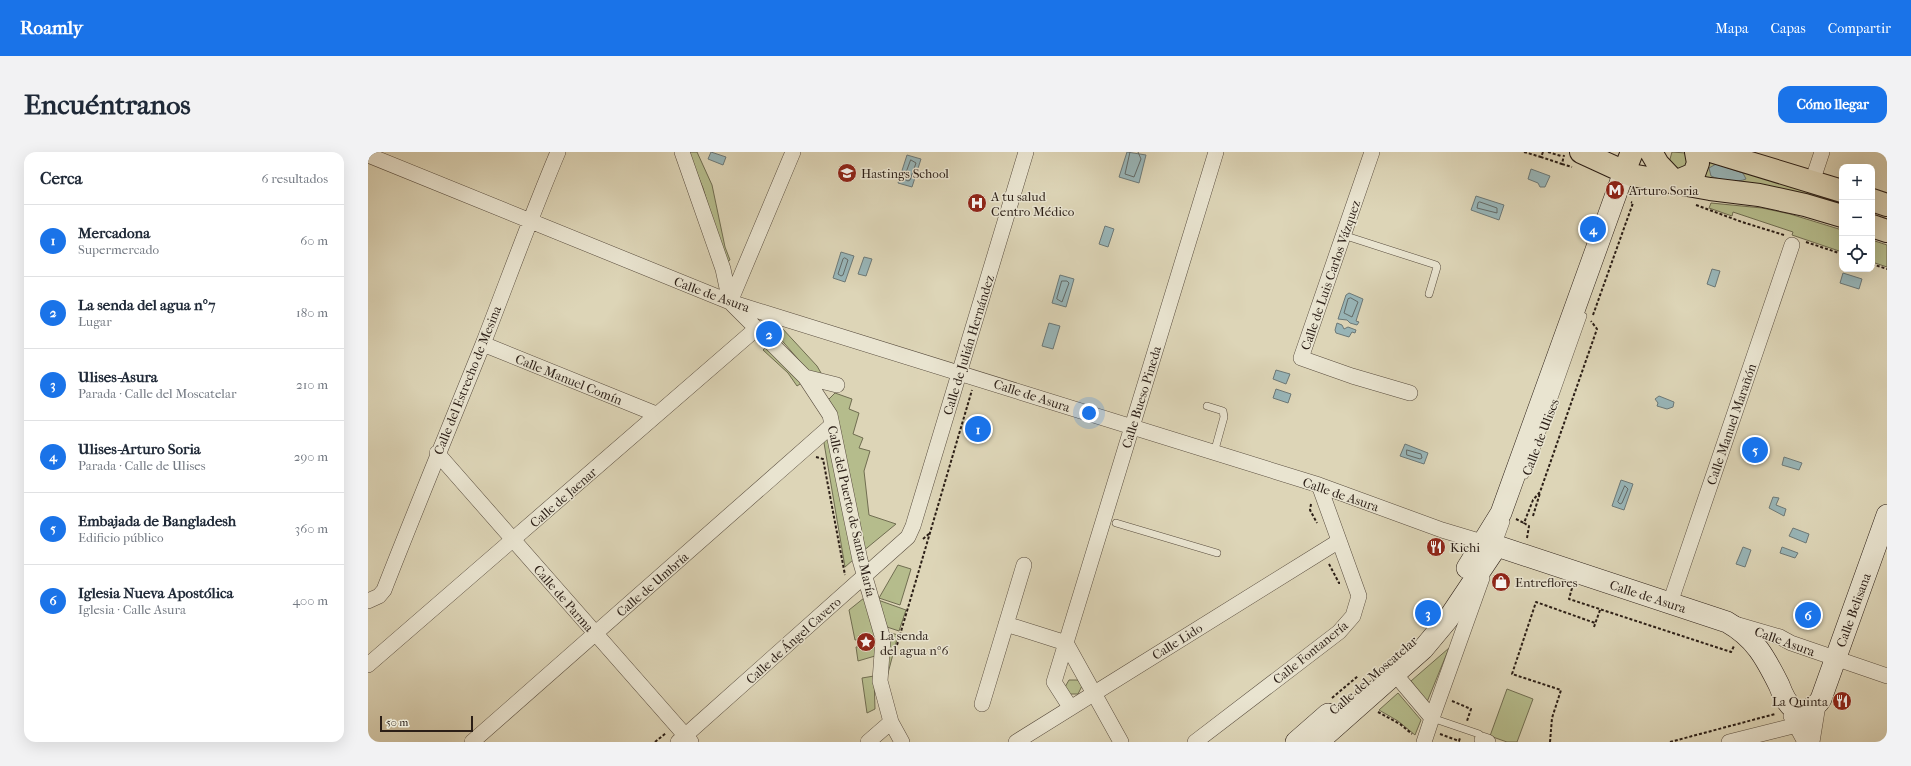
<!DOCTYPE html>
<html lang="es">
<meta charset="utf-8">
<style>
:root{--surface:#fff;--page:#f2f2f3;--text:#1f2937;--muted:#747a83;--line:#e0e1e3;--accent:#1a73e8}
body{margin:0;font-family:"IM FELL French Canon",serif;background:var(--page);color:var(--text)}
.controls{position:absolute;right:12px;top:12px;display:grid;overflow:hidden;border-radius:8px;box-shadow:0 4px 16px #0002}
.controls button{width:36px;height:36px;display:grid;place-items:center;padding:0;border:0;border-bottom:1px solid var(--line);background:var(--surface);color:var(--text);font:20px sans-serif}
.scale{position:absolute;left:12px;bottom:10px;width:93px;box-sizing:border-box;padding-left:4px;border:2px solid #2b1e16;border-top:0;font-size:11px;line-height:14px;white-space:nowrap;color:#2b1e16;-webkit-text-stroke:3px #e9e4d0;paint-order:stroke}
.you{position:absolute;left:721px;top:261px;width:14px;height:14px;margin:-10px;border:3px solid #fff;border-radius:50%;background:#1a73e8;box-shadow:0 0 0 6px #1a73e833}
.badge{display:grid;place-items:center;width:26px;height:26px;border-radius:50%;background:var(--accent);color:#fff;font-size:13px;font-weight:700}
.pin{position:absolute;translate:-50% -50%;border:2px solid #fff;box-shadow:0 1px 4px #0006}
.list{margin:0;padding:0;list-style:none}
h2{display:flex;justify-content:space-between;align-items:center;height:52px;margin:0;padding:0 16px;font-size:17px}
h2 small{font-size:13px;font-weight:400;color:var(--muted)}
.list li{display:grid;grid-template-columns:26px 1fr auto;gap:12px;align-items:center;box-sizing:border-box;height:72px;padding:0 16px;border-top:1px solid var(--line)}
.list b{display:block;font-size:15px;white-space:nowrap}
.list p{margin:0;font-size:13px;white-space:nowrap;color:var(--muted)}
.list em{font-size:13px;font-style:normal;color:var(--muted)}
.icon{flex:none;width:22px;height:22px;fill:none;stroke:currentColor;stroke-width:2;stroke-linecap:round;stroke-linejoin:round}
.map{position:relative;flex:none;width:1519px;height:590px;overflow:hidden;border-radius:12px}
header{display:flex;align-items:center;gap:24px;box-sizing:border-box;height:56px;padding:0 20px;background:var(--accent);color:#fff}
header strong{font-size:19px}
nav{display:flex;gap:22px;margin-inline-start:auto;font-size:14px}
.intro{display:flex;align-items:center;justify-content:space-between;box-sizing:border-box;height:96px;padding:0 24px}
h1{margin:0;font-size:28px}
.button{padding:10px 18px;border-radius:12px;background:var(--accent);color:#fff;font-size:14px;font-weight:700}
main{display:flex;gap:24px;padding:0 24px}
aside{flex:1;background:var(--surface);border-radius:12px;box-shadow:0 4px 16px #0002}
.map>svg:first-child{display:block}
</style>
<header>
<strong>Roamly</strong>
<nav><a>Mapa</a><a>Capas</a><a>Compartir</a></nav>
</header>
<div class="intro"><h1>Encuéntranos</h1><a class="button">Cómo llegar</a></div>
<main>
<aside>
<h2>Cerca<small>6 resultados</small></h2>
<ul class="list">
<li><span class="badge">1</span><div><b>Mercadona</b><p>Supermercado</p></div><em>60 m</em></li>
<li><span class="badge">2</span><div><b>La senda del agua nº7</b><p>Lugar</p></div><em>180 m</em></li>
<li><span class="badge">3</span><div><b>Ulises-Asura</b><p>Parada · Calle del Moscatelar</p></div><em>210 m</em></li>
<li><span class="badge">4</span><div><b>Ulises-Arturo Soria</b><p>Parada · Calle de Ulises</p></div><em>290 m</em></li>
<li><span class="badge">5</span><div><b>Embajada de Bangladesh</b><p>Edificio público</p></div><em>360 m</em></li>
<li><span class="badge">6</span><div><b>Iglesia Nueva Apostólica</b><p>Iglesia · Calle Asura</p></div><em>400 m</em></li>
</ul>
</aside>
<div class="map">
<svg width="1519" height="590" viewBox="0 0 1519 590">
<rect width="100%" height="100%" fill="#ddd5b7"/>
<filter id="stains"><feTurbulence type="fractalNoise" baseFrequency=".005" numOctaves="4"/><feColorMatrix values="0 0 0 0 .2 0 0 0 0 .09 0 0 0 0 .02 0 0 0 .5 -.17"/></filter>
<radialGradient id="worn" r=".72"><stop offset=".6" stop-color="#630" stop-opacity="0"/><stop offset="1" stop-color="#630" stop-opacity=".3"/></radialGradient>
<path fill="#b5bc8c" stroke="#706d51" d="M320 0H329L344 33 357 95 362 108 357 111 335 36Z
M1304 0 1318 1 1321 9 1314 19 1300 14Z
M1344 10 1474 45V57L1338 28 1336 24 1338 13Z
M1343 51 1394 56 1422 62 1474 78V100L1424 83 1425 80 1365 60 1364 64 1341 56Z
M1504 88 1519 93V115L1504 110Z
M394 169 413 175 449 214 456 226 443 222 410 184 389 170Z
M397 196 423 214 435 230 429 234 420 221 395 198Z
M467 241 484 247 481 257 491 261 485 282 495 286 491 296 502 299 496 319 501 363 528 372 494 400 459 249Z
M462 279 485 408 477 415 455 285Z
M530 413 543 417 532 453 511 446Z
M496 446 510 485 507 504 490 509 488 495 507 492 506 488 500 487 499 484H496V487L487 488 481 458Z
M510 448 538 458 531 479 519 475Z
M523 481 530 483 519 525 517 509Z
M1081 496 1059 550 1043 529Z
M506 524 507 557 499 561 494 526Z
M701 528H710L714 534 710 542H701L697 535Z
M1139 537 1165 547 1149 590H1139L1122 584Z
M1030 541 1053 568 1047 583 1030 569 1011 558Z"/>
<path fill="#98b6b9" stroke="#6c7978" d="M343 0 358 5 355 13 340 7Z
M759 0 778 3 771 31 751 25Z
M539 3 553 7 544 35 530 31Z
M1348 12 1375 21 1378 27C1370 31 1351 28 1343 24L1341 16Z
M1163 17 1182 24 1177 35H1172L1170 31 1160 27Z
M1108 44 1136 53 1131 68 1103 58Z
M737 74 746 77 740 95 731 92Z
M473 100 486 104 477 130 465 126Z
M496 105 504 107 498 124 490 122Z
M1344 117 1352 119 1347 135 1339 132Z
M1475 121 1494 127 1491 137 1472 131Z
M692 123 706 127 698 155 684 151Z
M981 141 995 147 988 169 991 170 989 173 982 171 979 168 970 167 978 143Z
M681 171 692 174 685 197 674 194Z
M969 171 974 173 976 177 980 175 988 178 987 181 984 180 981 185 968 181 967 178Z
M908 218 922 222 918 232 905 227Z
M908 237 923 242 920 251 905 246Z
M1291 244 1306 250 1305 255 1299 257 1289 254 1290 251 1287 247Z
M1037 292 1060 301 1056 312 1032 304Z
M1416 305 1434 311 1431 318 1414 313Z
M1253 328 1265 332 1256 358 1244 354Z
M1405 345 1411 346 1408 353 1418 357 1416 364 1401 356Z
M1425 376 1441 382 1438 391 1421 384Z
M1375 395 1383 398 1377 415 1368 412Z
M1414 395 1430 401 1427 406 1412 401Z"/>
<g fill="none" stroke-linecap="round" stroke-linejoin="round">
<path stroke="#626a68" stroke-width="1" d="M762 0 757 22 766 25 773 7 770 0
M543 8 548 11 542 28 540 29 536 27Z
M1112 50 1129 56V61L1109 56 1110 51Z
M477 106 480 108 475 123 473 124 470 122 475 107Z
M694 129H699L701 131 694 150 689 147Z
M983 146 990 150 984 165 976 161 980 147Z
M1039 298 1053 302 1054 306 1052 307 1039 303Z
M1257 334 1260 337 1254 351 1252 352 1250 350Z"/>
<defs>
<path id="lane" d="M975 83 1068 113 1069 115 1061 142
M839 254 855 259 856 265 846 301
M1157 323 1167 300 1215 164
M748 371 849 401
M1130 392 1138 370
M1064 566 1111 582"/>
<path id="street" d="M314 0 355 117 362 150 437 225 462 263 492 408 515 487 512 529 523 570 534 590
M1004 0 933 206 984 224 1042 241
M0 3 362 150 951 333 1074 378 1124 393
M1444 30 1454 0
M362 150 425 0
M115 192 288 262
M437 225 469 233
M69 301 323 590
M0 449 11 444 16 438C48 356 82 274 115 192 140 128 163 64 190 0
M1302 451 1424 93
M638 472 698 491 753 590
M1367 472 1412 485 1423 491 1519 524
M0 513 389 176
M1027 522 1064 566 1056 590
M614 552 656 413
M702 555 686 530 848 0
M1423 564 1437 590
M1064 566 1114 426
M1114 588 1120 590
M104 590 464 273
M310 590 540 385 545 374 658 0
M500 590 523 570
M648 590 971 389
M827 590 971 480 985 464 991 444 951 333
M1361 590 1433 572 1443 564 1450 553
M1444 590 1450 553"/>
<path id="secondary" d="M1099 416 1133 361 1256 20
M928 590 960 562
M950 590 1055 497 1080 467 1129 394 1359 470C1387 486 1397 505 1411 533 1414 541 1418 551 1425 556 1434 563 1448 556 1453 547L1519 363"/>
<path id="primary" d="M1213 0 1263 23 1342 37 1391 43 1437 53 1474 64
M1283 0 1290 12 1307 30
M1346 0 1474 39
M1256 20 1264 0
M1307 30 1326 22 1330 11 1328 0
M1504 48 1519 53
M1504 74 1519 79"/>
</defs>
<use href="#lane" stroke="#584c3e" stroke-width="8"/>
<use href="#street" stroke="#584c3e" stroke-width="16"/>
<use href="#secondary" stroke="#2b1e16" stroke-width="22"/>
<use href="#primary" stroke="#2b1e16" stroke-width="24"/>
<path stroke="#2b1e16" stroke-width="2" stroke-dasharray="3 2" stroke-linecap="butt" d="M1156 0 1173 5
M1175 0 1173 5 1194 12 1196 3
M1180 0 1193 4
M1194 12 1204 15
M1328 53 1374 70 1416 83
M1438 90 1474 102
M1504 112 1519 117
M1225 163 1265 51 1263 50
M448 305 455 307 477 423
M943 352 942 358 949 371
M1165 364 1172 341
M1148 367 1156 371
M1159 386 1161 374 1156 371 1165 348 1172 340 1229 177 1223 169
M555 387 562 381
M961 412 971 431H972
M1204 436 1201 447 1363 500 1366 494
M1226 475 1232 458
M529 493 604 238
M964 546 990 524
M1084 549 1103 557 1099 569
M1010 560 1032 572 1044 582
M1072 582 1091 589 1092 586
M287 590 298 581
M1182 590 1184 566 1193 538 1144 522 1168 450 1227 471
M1302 590 1407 562"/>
<use href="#lane" stroke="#e9e4d0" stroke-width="7"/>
<use href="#street" stroke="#e9e4d0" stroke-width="15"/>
<use href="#secondary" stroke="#e9e4d0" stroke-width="21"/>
<use href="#primary" stroke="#ddd5b7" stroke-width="22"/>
</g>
<defs>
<symbol id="school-disc" viewBox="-11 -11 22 22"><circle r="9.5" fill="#8f2418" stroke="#e9e4d0"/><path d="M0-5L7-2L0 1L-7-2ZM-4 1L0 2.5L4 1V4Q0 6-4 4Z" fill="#fff"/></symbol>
<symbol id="metro-disc" viewBox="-11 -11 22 22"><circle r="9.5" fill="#8f2418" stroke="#e9e4d0"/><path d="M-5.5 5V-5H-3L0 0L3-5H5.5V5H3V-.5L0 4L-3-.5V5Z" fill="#fff"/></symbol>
<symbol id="hospital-disc" viewBox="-11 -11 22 22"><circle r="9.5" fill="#8f2418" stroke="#e9e4d0"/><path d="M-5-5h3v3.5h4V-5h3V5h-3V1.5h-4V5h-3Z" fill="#fff"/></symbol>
<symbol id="restaurant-disc" viewBox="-11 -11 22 22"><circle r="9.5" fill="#8f2418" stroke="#e9e4d0"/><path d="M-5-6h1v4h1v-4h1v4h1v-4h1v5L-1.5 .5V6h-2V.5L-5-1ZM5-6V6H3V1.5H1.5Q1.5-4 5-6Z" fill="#fff"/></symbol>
<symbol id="shop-disc" viewBox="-11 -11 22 22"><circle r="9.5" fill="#8f2418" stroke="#e9e4d0"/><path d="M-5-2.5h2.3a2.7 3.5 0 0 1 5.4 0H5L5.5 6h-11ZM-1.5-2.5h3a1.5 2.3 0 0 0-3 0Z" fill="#fff"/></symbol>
<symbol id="sight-disc" viewBox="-11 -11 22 22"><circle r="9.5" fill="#8f2418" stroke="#e9e4d0"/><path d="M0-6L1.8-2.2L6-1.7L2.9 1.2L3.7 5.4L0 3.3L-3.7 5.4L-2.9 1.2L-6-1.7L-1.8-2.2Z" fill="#fff"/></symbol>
</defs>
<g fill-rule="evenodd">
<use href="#school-disc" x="468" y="10" width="22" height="22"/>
<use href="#metro-disc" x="1236" y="27" width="22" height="22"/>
<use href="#hospital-disc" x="598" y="40" width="22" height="22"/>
<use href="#restaurant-disc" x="1057" y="384" width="22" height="22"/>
<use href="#shop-disc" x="1122" y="419" width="22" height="22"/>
<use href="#sight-disc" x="487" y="479" width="22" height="22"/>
<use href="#restaurant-disc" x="1463" y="538" width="22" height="22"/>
</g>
<g text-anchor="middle" stroke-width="3" stroke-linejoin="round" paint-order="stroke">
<g font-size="13" fill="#2b1e16" stroke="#e9e4d0" text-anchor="start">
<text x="493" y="26">Hastings School</text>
<text x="1261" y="43">Arturo Soria</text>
<text x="623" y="49">A tu salud<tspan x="623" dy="15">Centro Médico</tspan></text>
<text x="1082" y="400">Kichi</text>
<text x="1147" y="435">Entreflores</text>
<text x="512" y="488">La senda<tspan x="512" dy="15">del agua nº6</tspan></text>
<text x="1460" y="554" text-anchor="end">La Quinta</text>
</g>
<g font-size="13" fill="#2b1e16" stroke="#e9e4d0">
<text transform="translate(962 123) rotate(-71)" y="5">Calle de Luis Carlos Vázquez</text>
<text transform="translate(344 142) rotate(20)" y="5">Calle de Asura</text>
<text transform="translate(600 193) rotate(-73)" y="5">Calle de Julián Hernández</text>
<text transform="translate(201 227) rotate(22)" y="5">Calle Manuel Comín</text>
<text transform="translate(99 228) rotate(-68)" y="5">Calle del Estrecho de Mesina</text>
<text transform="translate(664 243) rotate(18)" y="5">Calle de Asura</text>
<text transform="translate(773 245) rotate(-73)" y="5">Calle Bueso Pineda</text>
<text transform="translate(1363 272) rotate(-71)" y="5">Calle Manuel Marañón</text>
<text transform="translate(1172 285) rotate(-69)" y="5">Calle de Ulises</text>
<text transform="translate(973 342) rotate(19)" y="5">Calle de Asura</text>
<text transform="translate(195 345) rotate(-41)" y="5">Calle de Jaenar</text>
<text transform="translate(484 359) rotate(77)" y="5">Calle del Puerto de Santa María</text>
<text transform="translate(284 432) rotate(-41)" y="5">Calle de Umbría</text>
<text transform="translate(1280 444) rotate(18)" y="5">Calle de Asura</text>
<text transform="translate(196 446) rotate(49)" y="5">Calle de Parma</text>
<text transform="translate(1485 458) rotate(-70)" y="5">Calle Belisana</text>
<text transform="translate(425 488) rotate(-42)" y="5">Calle de Ángel Cavero</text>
<text transform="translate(809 489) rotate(-32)" y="5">Calle Lido</text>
<text transform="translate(1417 489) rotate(20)" y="5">Calle Asura</text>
<text transform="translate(942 500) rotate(-39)" y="5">Calle Fontanería</text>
<text transform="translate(1005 523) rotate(-41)" y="5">Calle del Moscatelar</text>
</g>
</g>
<rect width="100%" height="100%" filter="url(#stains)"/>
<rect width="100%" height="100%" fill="url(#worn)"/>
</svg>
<div class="controls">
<button>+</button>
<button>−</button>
<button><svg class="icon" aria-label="locate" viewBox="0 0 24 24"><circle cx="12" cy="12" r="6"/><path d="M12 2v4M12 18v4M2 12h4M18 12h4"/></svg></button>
</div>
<div class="scale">50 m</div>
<div class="you"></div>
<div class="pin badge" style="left:610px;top:277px">1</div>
<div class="pin badge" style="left:401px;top:182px">2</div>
<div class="pin badge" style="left:1060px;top:461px">3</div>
<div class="pin badge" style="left:1225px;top:77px">4</div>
<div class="pin badge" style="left:1387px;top:298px">5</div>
<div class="pin badge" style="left:1440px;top:463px">6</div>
</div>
</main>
